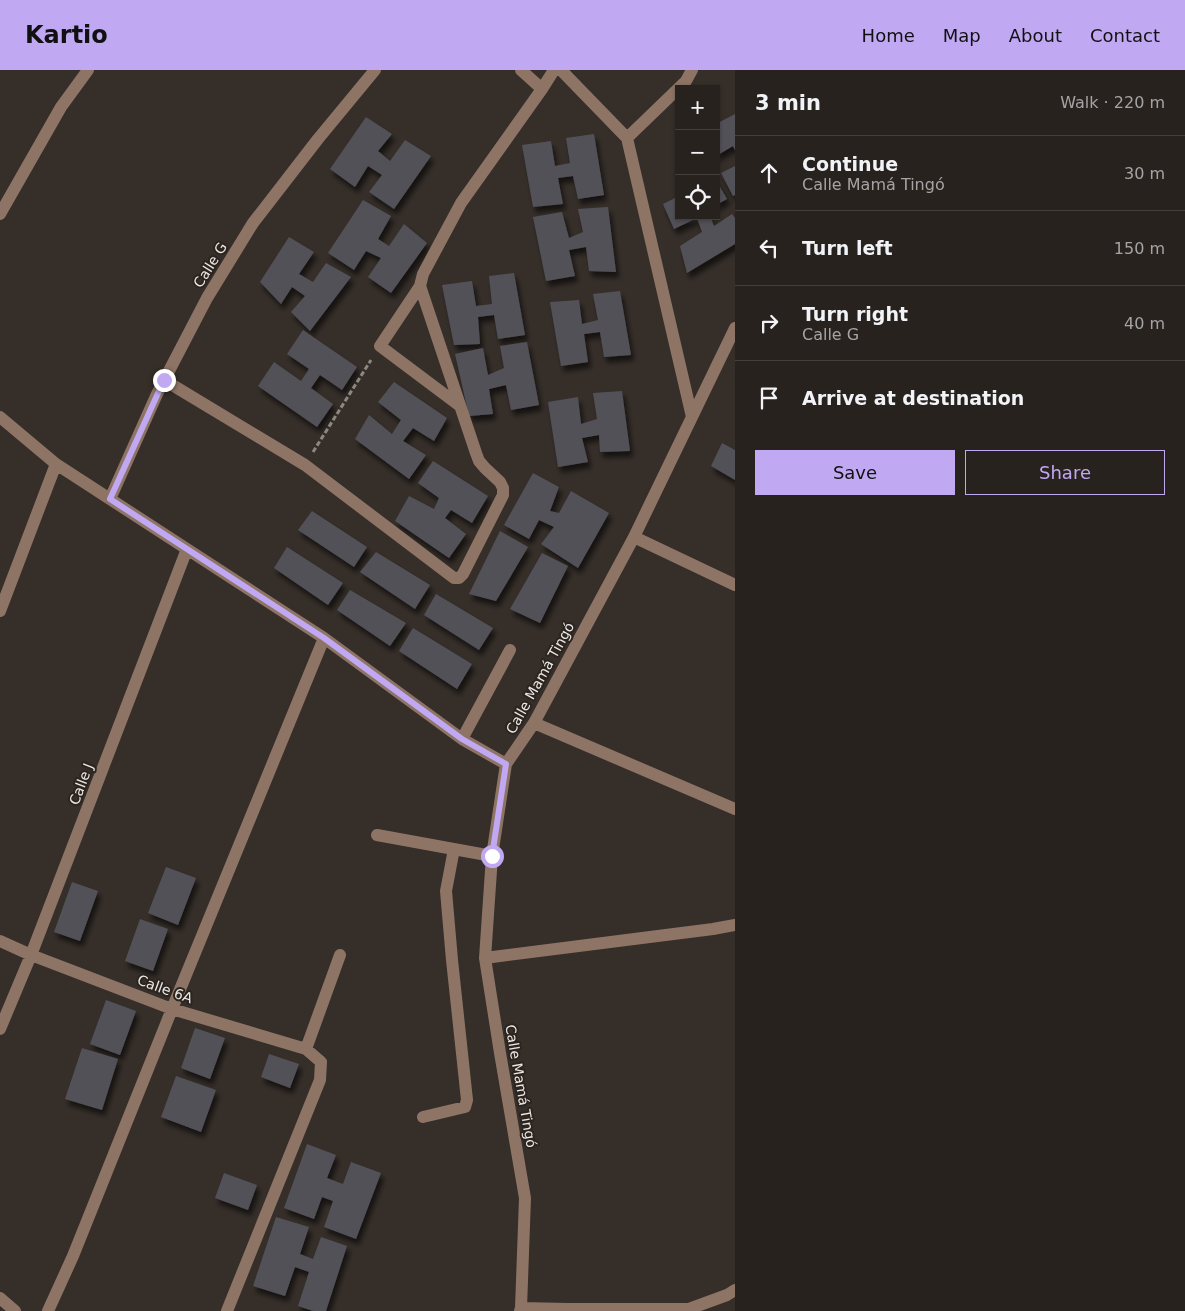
<!DOCTYPE html>
<meta charset="utf-8">
<style>
:root{--surface:#28221f;--page:#302a28;--text:#f1f3f6;--muted:#a5a4a4;--line:#443f3d;--accent:#c1a8f3}
body{margin:0;font-family:"DejaVu Sans",sans-serif;background:var(--page);color:var(--text)}
.controls{position:absolute;right:15px;top:15px;display:grid;overflow:hidden;border-radius:0px;box-shadow:0 1px 4px #0004}
.controls button{width:45px;height:45px;display:grid;place-items:center;padding:0;border:0;border-bottom:1px solid var(--line);background:var(--surface);color:var(--text);font:25px sans-serif}
.stop{position:absolute;width:15px;height:15px;margin:-11px;border:4px solid #c1a8f3;border-radius:50%;background:#fff}
.stop.end{background:#c1a8f3;border-color:#fff;box-shadow:0 1px 5px #0008}
.list{margin:0;padding:0;list-style:none}
h2{display:flex;justify-content:space-between;align-items:center;height:65px;margin:0;padding:0 20px;font-size:21px}
h2 small{font-size:16px;font-weight:400;color:var(--muted)}
.list li{display:grid;grid-template-columns:32px 1fr auto;gap:15px;align-items:center;box-sizing:border-box;height:75px;padding:0 20px;border-top:1px solid var(--line)}
.list b{display:block;font-size:19px;white-space:nowrap}
.list p{margin:0;font-size:16px;white-space:nowrap;color:var(--muted)}
.list em{font-size:16px;font-style:normal;color:var(--muted)}
.actions{display:flex;gap:10px;padding:15px 20px}
.actions a{flex:1;padding:11px 0;border:1px solid var(--accent);border-radius:0px;text-align:center;font-size:18px;color:var(--accent)}
.actions .main{background:var(--accent);color:#111}
.icon{flex:none;width:28px;height:28px;fill:none;stroke:currentColor;stroke-width:2;stroke-linecap:round;stroke-linejoin:round}
.map{position:relative;flex:none;width:735px;height:1241px;overflow:hidden}
header{display:flex;align-items:center;gap:30px;box-sizing:border-box;height:70px;padding:0 25px;background:var(--accent);color:#111}
header strong{font-size:24px}
nav{display:flex;gap:28px;margin-inline-start:auto;font-size:18px}
main{display:flex}
aside{flex:1;background:var(--surface)}
.map>svg:first-child{display:block}
</style>
<header>
<strong>Kartio</strong>
<nav><a>Home</a><a>Map</a><a>About</a><a>Contact</a></nav>
</header>
<main>
<div class="map">
<svg width="735" height="1241" viewBox="0 0 735 1241">
<defs>
<filter id="shadow"><feDropShadow dx="3" dy="5.5" stdDeviation="2.5" flood-color="#0009"/></filter>
</defs>
<rect width="100%" height="100%" fill="#352e29"/>
<path fill="#525159" filter="url(#shadow)" d="M735 44V80L733 76 716 86V54Z
M366 47 392 64 378 81 390 91 405 70 431 86 394 139 369 122 382 105 368 96 355 117 330 99Z
M594 64 604 125 578 129 573 106 558 108 563 134 533 137 522 75 551 71 555 96 570 93 566 68Z
M735 96V125L733 126 721 103Z
M716 110 727 129 716 135Z
M679 126V146H710L714 156 732 144 735 148V174L687 203 680 176 702 162 697 148 674 159 663 134Z
M363 130 391 146 378 169 389 176 404 154 427 173 391 223 368 207 381 188 366 181 354 200 328 183Z
M608 137 616 202 589 201 586 177 569 180 575 206 546 211 533 147 562 142 569 168 583 162 578 139Z
M289 167 314 182 299 204 313 212 326 193 351 207 310 261 291 242 305 226 292 217 281 234 260 212Z
M514 203 525 265 498 269 494 245 478 247 480 274 454 275 442 215 472 211 476 236 492 234 489 206Z
M620 221 631 285 604 287 600 262 584 264 588 292 561 296 550 232 579 230 582 254 598 250 593 224Z
M303 260 357 297 342 320 320 305 311 318 333 334 317 357 258 316 274 292 301 311 309 299 287 284Z
M527 272 539 335 511 340 506 315 489 319 493 344 469 346 455 284 483 278 488 305 504 298 500 276Z
M394 312 447 348 434 371 413 358 403 371 426 385 409 409 355 369 369 345 392 364 401 350 378 332Z
M622 321 630 381 600 382 599 365 582 368 588 392 558 397 548 332 578 327 581 354 597 349 593 323Z
M722 373 735 380V410L711 396Z
M433 391 488 426 472 453 451 440 445 448 466 464 449 488 395 451 409 426 434 439 439 428 418 413Z
M533 403 559 417 550 441 559 443 571 421 609 443 578 498 541 474 554 457 539 450 529 469 504 455Z
M312 441 367 477 354 497 298 460Z
M500 461 528 477 496 531 469 524Z
M287 477 343 513 328 535 274 498Z
M376 482 430 515 415 539 360 502Z
M542 483 568 496 540 553 510 539Z
M350 520 406 553 390 576 337 540Z
M436 524 493 558 479 580 424 545Z
M413 558 472 594 457 619 399 581Z
M166 797 196 808 178 855 148 843Z
M72 812 98 821 80 871 54 862Z
M140 849 168 859 153 901 125 891Z
M106 930 136 941 120 985 90 974Z
M195 958 225 968 210 1009 181 998Z
M82 978 118 989 102 1040 65 1029Z
M269 984 299 994 290 1018 261 1007Z
M176 1006 216 1020 201 1062 161 1047Z
M307 1074 336 1085 327 1108 343 1114 351 1092 381 1103 356 1169 324 1157 333 1131 322 1127 314 1149 284 1138Z
M224 1103 257 1115 248 1140 215 1128Z
M276 1147 309 1157 300 1184 313 1189 321 1167 347 1176 326 1241H313L298 1236 309 1202 295 1197 285 1226 253 1216Z"/>
<g fill="none" stroke-linecap="round" stroke-linejoin="round">
<path stroke="#8d8783" stroke-width="3" stroke-dasharray="5 2.5" stroke-linecap="butt" d="M313 382 371 290"/>
<path stroke="#8e7465" stroke-width="12" d="M521 0 542 19
M561 0 627 68 692 347
M627 68 686 11 692 0
M0 144 61 37 88 0
M164 310 305 395 454 508H459L463 504 503 425V418L500 412 485 398 479 391 476 383 420 216
M460 336 380 276 420 216 423 204 461 133 542 19 554 0
M0 347 56 394 324 568 462 669 506 694
M110 429 157 324 207 228 253 153 318 69 375 0
M634 467 735 515
M0 541 56 394
M534 653 735 739
M462 669 510 580
M377 765 492 786
M0 871 31 885 172 939 306 979 321 992 320 1010 227 1241
M485 888 713 859 735 855
M0 959 31 885 187 479
M306 979 340 885
M423 1047 465 1037 467 1030 452 890 446 821 454 779
M0 1228 15 1241
M521 1238 568 1239H689L727 1225 735 1220
M48 1241 73 1186 172 939 324 568
M520 1241 521 1238 525 1128 500 983 485 888 492 786 506 694 534 653 634 467 735 258"/>
</g>
<g fill="none" stroke-linecap="round" stroke-linejoin="round">
<path stroke="#c1a8f3" stroke-width="6" d="M164 310 110 429 324 568 462 669 506 694 492 786"/>
</g>
<g text-anchor="middle" stroke-width="4" stroke-linejoin="round" paint-order="stroke">
<g font-size="14" fill="#ede8e5" stroke="#2b241f">
<text transform="translate(210 195) rotate(-58)" y="5">Calle G</text>
<text transform="translate(540 608) rotate(-61)" y="5">Calle Mamá Tingó</text>
<text transform="translate(81 714) rotate(-69)" y="5">Calle J</text>
<text transform="translate(165 919) rotate(20)" y="5">Calle 6A</text>
<text transform="translate(521 1016) rotate(80)" y="5">Calle Mamá Tingó</text>
</g>
</g>
</svg>
<div class="controls">
<button>+</button>
<button>−</button>
<button><svg class="icon" aria-label="locate" viewBox="0 0 24 24"><circle cx="12" cy="12" r="6"/><path d="M12 2v4M12 18v4M2 12h4M18 12h4"/></svg></button>
</div>
<div class="stop" style="left:492px;top:786px"></div>
<div class="stop end" style="left:164px;top:310px"></div>
</div>
<aside>
<h2>3 min<small>Walk · 220 m</small></h2>
<ul class="list">
<li><svg class="icon" aria-label="ahead" viewBox="0 0 24 24"><path d="M12 20V5M6 11l6-6 6 6"/></svg><div><b>Continue</b><p>Calle Mamá Tingó</p></div><em>30 m</em></li>
<li><svg class="icon" aria-label="left" viewBox="0 0 24 24"><path d="M17 20v-9H6M10 6l-5 5 5 5"/></svg><div><b>Turn left</b></div><em>150 m</em></li>
<li><svg class="icon" aria-label="right" viewBox="0 0 24 24"><path d="M7 20v-9h11M14 6l5 5-5 5"/></svg><div><b>Turn right</b><p>Calle G</p></div><em>40 m</em></li>
<li><svg class="icon" aria-label="arrive" viewBox="0 0 24 24"><path d="M6 21V4h12l-3 4 3 4H6"/></svg><div><b>Arrive at destination</b></div></li>
</ul>
<div class="actions"><a class="main">Save</a><a>Share</a></div>
</aside>
</main>
